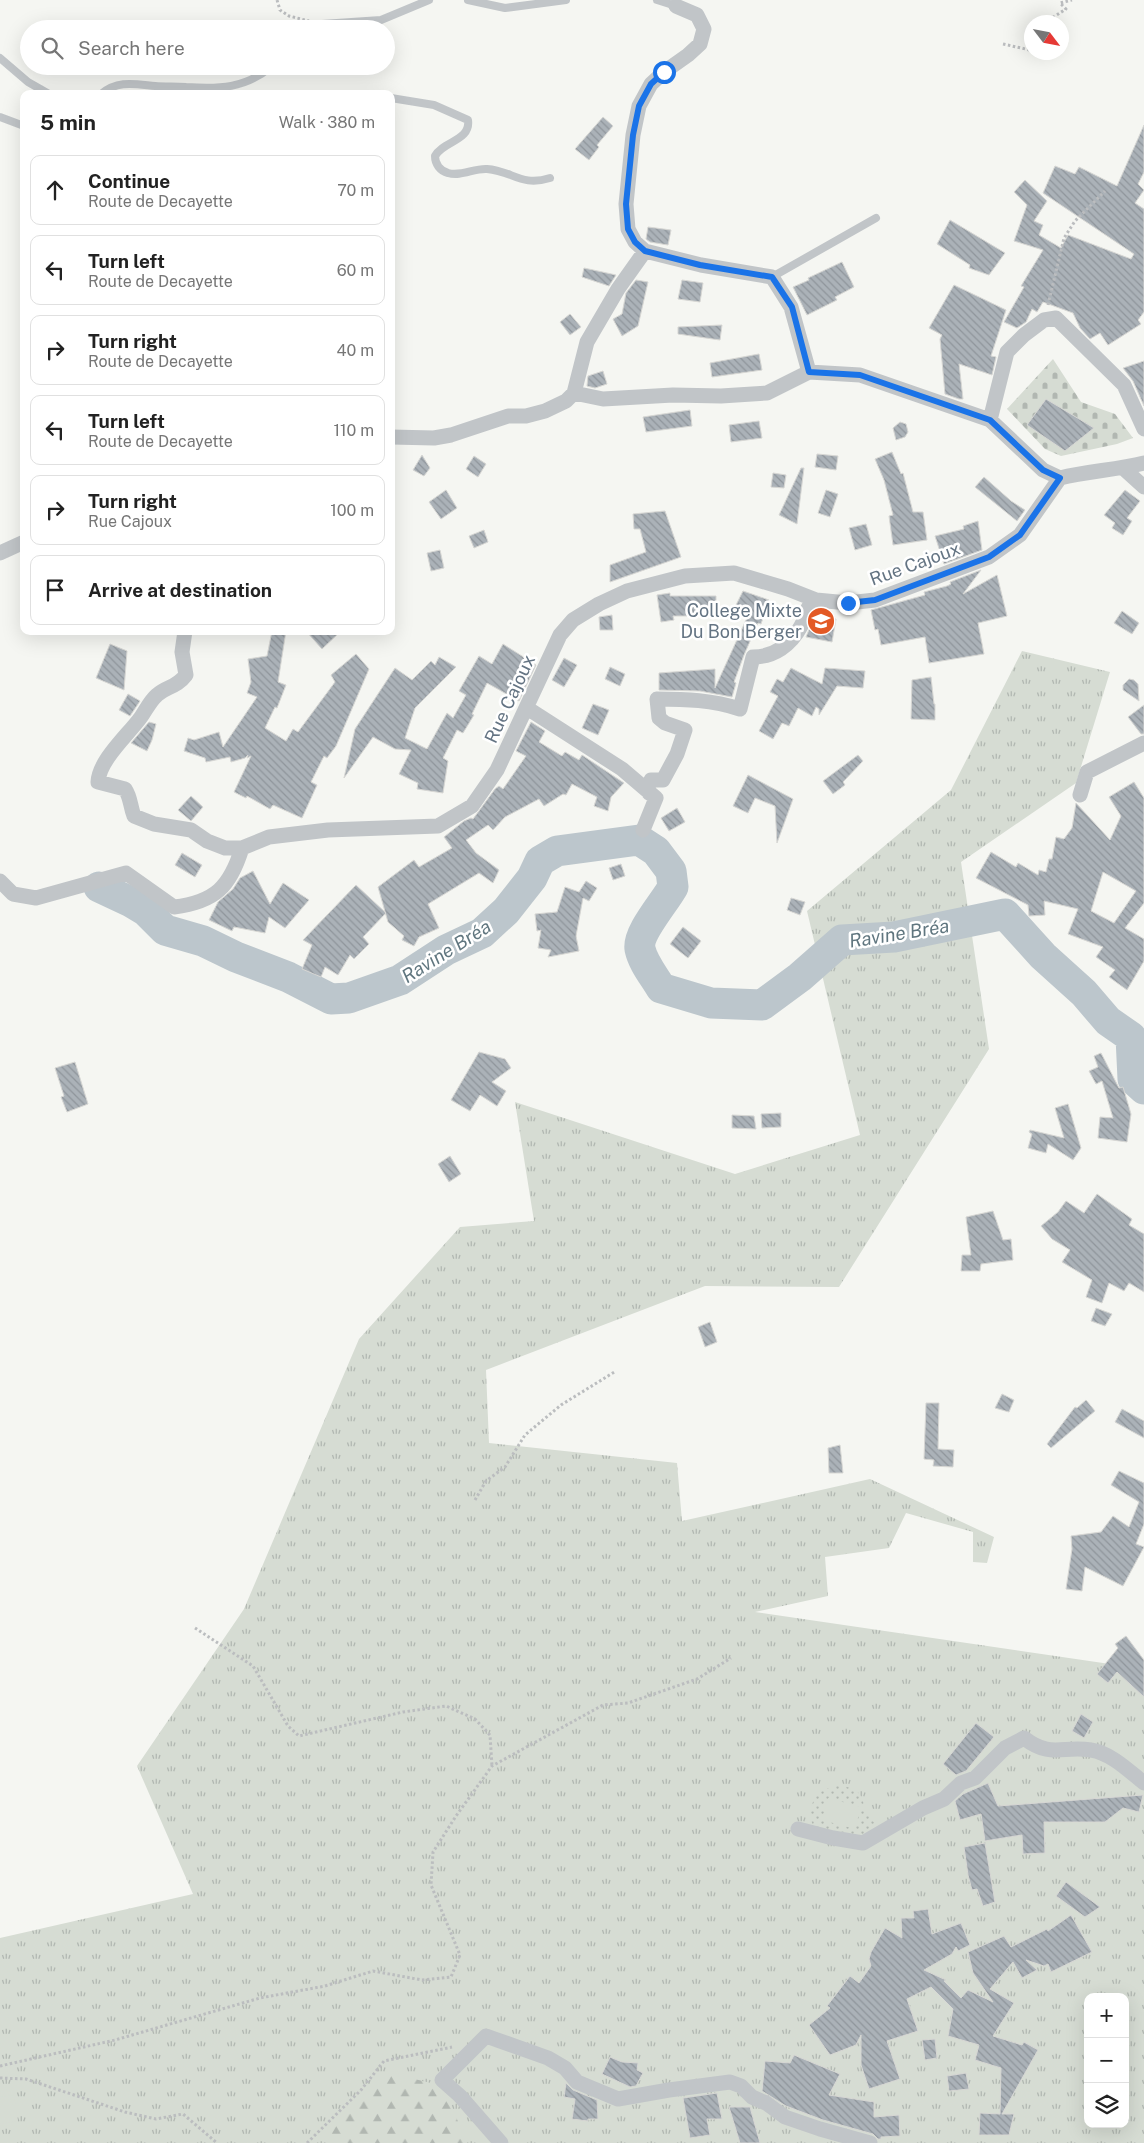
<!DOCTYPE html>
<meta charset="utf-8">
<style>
:root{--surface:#fff;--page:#f2f2f2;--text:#222;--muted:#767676;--line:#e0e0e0}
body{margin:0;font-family:"Public Sans",sans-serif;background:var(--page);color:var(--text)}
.controls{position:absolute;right:15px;bottom:15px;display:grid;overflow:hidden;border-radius:10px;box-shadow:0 5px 20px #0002}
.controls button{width:45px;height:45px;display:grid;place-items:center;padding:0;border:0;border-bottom:1px solid var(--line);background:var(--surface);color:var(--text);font:25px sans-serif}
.compass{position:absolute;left:1024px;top:15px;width:45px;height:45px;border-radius:50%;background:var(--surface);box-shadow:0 5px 20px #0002;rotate:122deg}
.stop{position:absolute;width:15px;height:15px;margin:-11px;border:4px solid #1a73e8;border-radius:50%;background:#fff}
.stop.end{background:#1a73e8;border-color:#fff;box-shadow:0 1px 5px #0008}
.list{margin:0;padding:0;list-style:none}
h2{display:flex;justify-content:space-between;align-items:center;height:65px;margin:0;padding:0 20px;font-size:21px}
h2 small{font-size:16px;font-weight:400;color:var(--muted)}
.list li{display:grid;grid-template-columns:32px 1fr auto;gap:15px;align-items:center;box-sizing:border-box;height:70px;margin:0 10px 10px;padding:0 10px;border:1px solid var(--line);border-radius:10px}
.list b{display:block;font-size:19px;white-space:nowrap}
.list p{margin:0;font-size:16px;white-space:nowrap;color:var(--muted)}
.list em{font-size:16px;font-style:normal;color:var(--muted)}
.icon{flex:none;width:28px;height:28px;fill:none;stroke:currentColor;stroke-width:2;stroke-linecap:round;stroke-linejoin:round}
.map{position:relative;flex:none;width:1144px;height:2143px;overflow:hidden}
.search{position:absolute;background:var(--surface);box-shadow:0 5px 20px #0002;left:20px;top:20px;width:375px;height:55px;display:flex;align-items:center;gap:12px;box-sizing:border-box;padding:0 18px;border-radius:28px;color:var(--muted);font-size:19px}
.panel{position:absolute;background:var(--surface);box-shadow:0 5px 20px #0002;left:20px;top:90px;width:375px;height:545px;border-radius:10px}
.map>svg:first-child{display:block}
</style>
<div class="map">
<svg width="1144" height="2143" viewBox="0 0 1144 2143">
<defs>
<pattern id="grass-tufts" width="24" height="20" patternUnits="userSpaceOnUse" patternTransform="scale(1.25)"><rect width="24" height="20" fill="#d6dcd3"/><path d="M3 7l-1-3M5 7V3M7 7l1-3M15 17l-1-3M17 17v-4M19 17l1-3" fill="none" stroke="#b1b7b1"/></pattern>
<pattern id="forest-firs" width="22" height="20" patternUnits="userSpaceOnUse" patternTransform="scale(1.25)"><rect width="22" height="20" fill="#d6dcd3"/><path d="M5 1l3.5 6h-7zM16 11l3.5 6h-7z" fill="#b1b7b1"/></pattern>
<pattern id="cemetery-stones" width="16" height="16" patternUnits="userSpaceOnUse" patternTransform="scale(1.25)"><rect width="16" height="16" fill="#d6dcd3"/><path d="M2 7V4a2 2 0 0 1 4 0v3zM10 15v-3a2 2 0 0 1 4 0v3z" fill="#b1b7b1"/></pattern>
<pattern id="park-dots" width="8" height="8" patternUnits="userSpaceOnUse" patternTransform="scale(1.25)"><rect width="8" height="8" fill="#d6dcd3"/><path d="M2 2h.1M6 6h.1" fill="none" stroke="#b1b7b1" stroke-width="1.8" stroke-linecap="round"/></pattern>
<pattern id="building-back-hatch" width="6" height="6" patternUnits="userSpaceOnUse" patternTransform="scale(1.25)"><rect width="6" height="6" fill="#abb2b8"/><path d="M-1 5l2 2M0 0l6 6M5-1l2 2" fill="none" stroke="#8f959b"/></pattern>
</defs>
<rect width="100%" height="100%" fill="#f5f6f2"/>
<path fill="url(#grass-tufts)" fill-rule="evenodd" d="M1022 651 1110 672 1076 783 961 862 989 1049 839 1287 705 1286 486 1370 489 1443 677 1463 682 1521 870 1479 994 1537 987 1563 973 1562V1532L906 1513 889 1548 825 1557 828 1596 755 1612 1144 1669V2143H0V1938L193 1894 137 1766 244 1609 359 1339 460 1227 534 1221 515 1102 735 1174 860 1135 807 911 951 790ZM1088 1997H1125V2124H1088Z"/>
<path fill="url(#forest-firs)" d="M390 2073 443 2086 467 2143H327L325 2134Z"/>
<path fill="url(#cemetery-stones)" d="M1053 359 1081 402 1115 414 1133 438 1117 444 1061 456 1045 449 1007 409Z"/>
<path fill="url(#park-dots)" d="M835 1786C874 1786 855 1810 878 1825L862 1837 814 1826C807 1817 811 1800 820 1792 824 1789 830 1788 835 1786Z"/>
<path fill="#d6dcd3" d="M828 1798 861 1807 855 1829 822 1820Z
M14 2095 18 2121 0 2124V2097Z"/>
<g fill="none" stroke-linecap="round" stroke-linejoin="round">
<path stroke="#bcc6cc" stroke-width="31" d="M99 887 131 902 146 911 165 930 203 941 236 957 288 977 331 999 349 998 400 980 446 950 482 933 506 911 532 878 540 861 557 851 639 840 656 851 671 871 673 887C665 902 637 933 640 949 643 963 654 976 661 988L711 1003 762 1005 800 977 842 940 894 937 1005 914 1043 956 1084 993 1108 1021 1131 1037 1133 1079 1144 1089"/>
</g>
<path fill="url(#building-back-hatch)" stroke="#d7d7d4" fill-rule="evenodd" d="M603 117 613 126 597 145 599 147 589 160 575 149Z
M1144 125V172L1138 184 1144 190 1135 203 1144 209V312L1138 320 1141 324 1108 345 1100 333 1090 339 1080 328 1073 313 1043 302 1037 312 1032 309 1026 322 1017 328 1004 322 1024 287 1021 286 1043 250 1014 241 1027 205 1014 192 1025 180 1047 201 1034 221 1043 225 1039 235 1061 248 1068 235 1131 259 1134 254 1043 193 1055 166 1075 174 1079 167 1117 186Z
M950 220 1005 253 989 275 969 268 970 265 937 244Z
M648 227 671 230 668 245 650 242 646 239Z
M842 262 854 287 835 297 837 300 807 315 793 287 809 280 808 278Z
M584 268 616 275 609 286 582 277Z
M636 280 648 282 638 326 622 336 613 319 622 314 626 293Z
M682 280 703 283 700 302 678 299Z
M954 285 1006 310 991 356 996 357 992 375 959 364 963 399H959L945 394 940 339 942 335 929 328Z
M570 314 581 327 570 335 560 322Z
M722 325 720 340 678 334V327Z
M759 354 762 370 712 377 710 363Z
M1144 361V406L1133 381 1123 368Z
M603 371 607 384 595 388 587 386 588 376Z
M1046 399 1094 428 1065 451 1027 425Z
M690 410 692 426 646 432 643 417Z
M759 421 762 438 731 442 729 425Z
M900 422 906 424 908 432 905 437 896 440 893 428Z
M892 452 901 474 903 473 913 512H923L927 540 893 545 889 516 893 515 884 480 875 459Z
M817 454 838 456 836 470 815 467Z
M422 455 430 468 424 476 413 470Z
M474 456 486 464 478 477 466 469Z
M801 468H804L797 524 779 515Z
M773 473 786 475 784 488 771 487Z
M984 477 1011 501 1025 510 1017 521 975 487Z
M446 490 457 508 441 519 429 502Z
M826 490 838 494 830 517 818 513Z
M1125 490 1140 501 1127 518 1132 521 1123 535 1112 528 1115 523 1104 515Z
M665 511 681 557 610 582V565L646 552 640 529H634L633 514Z
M978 521 982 550 944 564 935 536 964 529 963 526Z
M866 524 872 545 855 550 849 528Z
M484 530 488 542 474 548 469 536Z
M440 550 444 568 431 571 427 553Z
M981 570 963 594 997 575 1007 616 978 623 984 654 929 663 925 637 881 645 878 629 875 630 871 610 925 595 924 592 947 586 951 584 950 582Z
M743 591 769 600 761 624 758 623 744 655 734 682 736 683 732 697 700 691 659 690V673L715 669V688L751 609 736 605Z
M670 593V596H716V616H673L674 620 661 622 657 595Z
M1122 611 1139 623 1132 634 1114 623Z
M612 615 613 630H600L599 617Z
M815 615 836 619 832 642 806 637Z
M272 631H286L278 682 286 685 277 708 275 707 265 728 286 741 293 729 298 732 335 682 331 675 356 654 369 669 336 746 327 758 324 756 311 782 317 785 302 818 273 805 270 809 247 796 246 798 234 792 251 756 247 758 248 755 245 758 231 762 230 757 206 762 205 758 184 751 188 738 194 740 219 732 223 747 257 697 247 693 251 682 248 659 267 656Z
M306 631H341L322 649Z
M110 644 127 651 124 690 96 678Z
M503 644 536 665 519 701 487 683 472 714 474 715 463 733 457 730 443 758 448 761 443 793 417 789 418 783 399 774 411 750 395 749 373 737 344 778 355 729 395 668 412 680 431 661 435 665 439 657 456 667 415 708 405 738 427 749 447 713 453 718 466 695 459 691 479 656 492 664Z
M564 658 577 665 564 687 552 680Z
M610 667 625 674 620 686 605 679Z
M791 668 822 684 825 668 865 671 863 688 837 686 819 715V709L816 707 812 716 798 708 789 726 782 723 773 739 759 731 778 696 770 692 777 679 783 682Z
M931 677 934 704H935V720L911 719 912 680Z
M1129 679 1134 680 1138 684 1139 701 1123 690V685Z
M128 694 140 701 130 716 119 710Z
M593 704 609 710 598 735 582 728Z
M1144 705V734H1141L1128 717Z
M149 722 156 724 152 740 147 751 131 743Z
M531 722 545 731 539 742 562 756 565 752 579 760 582 755 624 783 611 797 608 811 594 806 597 797 572 784 566 795 563 794 544 806 539 799 505 817 493 830 488 825 466 840 476 853 499 870 493 883 479 873 428 904 439 928 419 937 414 946 402 940 404 936 388 922 378 887 414 860 419 867 452 848 444 837 464 821 471 818 473 819 495 789 499 786 503 789 526 756 516 751Z
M858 755 863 761 843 782 845 785 833 794 823 781Z
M748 775 793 799 777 843 775 806 755 798 748 813 733 806Z
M1134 782 1144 798V903L1125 928 1144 939V961L1127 990 1109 977 1115 970 1096 957 1103 947 1068 934 1078 909 1044 901 1045 915 1029 916 1028 905 976 878 991 852 1016 867 1018 863 1038 875 1039 870 1046 872 1049 859H1052L1056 837 1064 839 1072 828 1076 803 1110 840 1121 816 1109 797ZM1103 872 1136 891 1114 923 1091 911Z
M191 796 203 807 191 821 178 810Z
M677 808 685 822 669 831 661 818Z
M182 853 202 865 195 877 175 865Z
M621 864 625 876 613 880 609 868Z
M253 871 270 904 283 883 309 900 285 928 269 917 265 933 234 927 232 931 209 920 218 902 233 889 240 878Z
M586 881 597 888 589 901 583 898 576 936 579 951 548 957 551 950 538 948 541 930 537 931 535 914 557 912 565 887 579 892Z
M356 885 386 913 363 937 369 944 354 959 350 955 338 975 325 967 321 977 302 969 312 945 303 940Z
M791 898 805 902 800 915 787 910Z
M683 927 701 941 688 958 670 944Z
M479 1052 505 1059 511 1068 492 1082 506 1091 497 1106 480 1095 470 1111 451 1100Z
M1101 1053 1119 1088 1123 1087 1131 1114 1127 1142 1098 1138 1100 1117 1113 1118 1102 1081 1096 1084 1089 1071 1098 1067 1094 1056Z
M75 1062 88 1104 67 1112 61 1097 64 1096 55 1068Z
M1068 1104 1081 1148 1073 1160 1048 1144 1046 1153 1028 1148 1032 1134 1029 1132 1030 1130 1064 1138 1055 1108Z
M781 1113V1127L762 1128 761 1114Z
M732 1115 754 1116 756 1129 732 1128Z
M450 1156 461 1174 449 1182 438 1164Z
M1097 1194 1132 1219 1129 1225 1144 1234V1292L1129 1283 1124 1291 1109 1283 1102 1303 1086 1297 1092 1280 1062 1262 1070 1250 1052 1239 1041 1226 1058 1212 1066 1201 1084 1213Z
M993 1211 1003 1240 1011 1239 1013 1260 981 1264 980 1271H961L962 1255H971L966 1217Z
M1096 1308 1112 1314 1105 1326 1091 1321Z
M710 1322 717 1342 705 1347 698 1327Z
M1002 1394 1014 1400 1009 1412 995 1408Z
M1086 1400 1095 1411 1051 1448 1047 1444 1075 1407 1077 1408Z
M926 1403H939L938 1449 954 1450 953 1467 933 1466 934 1460 924 1459Z
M1122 1409 1144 1421V1438L1115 1422Z
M840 1445 843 1473H829L828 1448Z
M1119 1471 1144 1483V1524L1136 1544 1144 1547 1123 1586 1085 1567 1082 1591 1066 1589 1072 1549 1071 1536 1101 1532 1113 1516 1129 1527 1139 1502 1111 1485Z
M1126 1636 1144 1660V1697L1117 1672 1108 1683 1097 1674 1118 1648 1115 1644Z
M1081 1714 1093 1722 1084 1738 1072 1731Z
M976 1723 994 1737 966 1771 956 1775 943 1764Z
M988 1783 998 1806 1143 1795 1139 1812 1123 1808 1105 1822H1044L1045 1853 1023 1854 1022 1835 985 1841 981 1814 960 1820 955 1801 963 1794Z
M985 1843 995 1902 983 1906 977 1889 972 1890 968 1875 964 1847Z
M1066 1882 1100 1907 1085 1917 1056 1896Z
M928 1909 932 1934 961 1923 970 1945 958 1951 956 1947 952 1954 924 1970 946 1980 944 1981 961 1998 968 1990 993 2002 973 1973 968 1952 1004 1936 1011 1947 1047 1929 1048 1931 1071 1915 1092 1952 1051 1972 1048 1964 1044 1966 1026 1960 1037 1970 1022 1978 1013 1962 990 1989 1014 2003 993 2036 1022 2045 1024 2042 1038 2050 1002 2114H1014L1009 2135H979L980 2113 1000 2114 1001 2068 975 2060 979 2045 948 2036 953 2009 931 1987 907 1999 918 2031 887 2041 900 2079 869 2089 861 2065V2035L856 2045 830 2055 809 2025 830 2008 827 2006 850 1976 859 1983 871 1966 869 1959 871 1952 885 1928 902 1938 901 1918H914L913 1911Z
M935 2039 937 2058 925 2060 922 2040Z
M794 2055 840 2074 829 2095 874 2102V2117L899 2115 900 2136 881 2137V2139H878L873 2134 823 2120 786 2106 762 2091 765 2061 790 2063Z
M610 2057 622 2062 638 2063 637 2070 643 2073 636 2086 630 2087 602 2074Z
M966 2073 969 2089 949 2091 947 2076Z
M566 2083 573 2090 597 2100 598 2119H588V2121L572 2119 575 2099 564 2097Z
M717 2093 722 2119H707L710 2135 690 2138 683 2098Z
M729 2107H750L760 2143H740Z"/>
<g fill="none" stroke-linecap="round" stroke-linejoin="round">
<path stroke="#bbbdbf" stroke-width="3" stroke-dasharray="2.5 2.5" stroke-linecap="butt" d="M277 0 280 10 289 16 309 21
M1051 22 1052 18 1066 9 1060 3 1072 0
M1003 44 1030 50 1032 47
M1048 305 1064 238 1075 221 1105 191
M475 1500 486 1481 505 1467 525 1435 561 1405 616 1371
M195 1628 253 1666 288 1726 299 1736 403 1712 446 1706 475 1719 490 1735 492 1766
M0 2066 115 2040 260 1998 325 1986 373 1971 422 1980 451 1977 460 1955 431 1885 433 1852 456 1816 492 1766 603 1705 628 1703 697 1679 731 1658
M0 2078 26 2079 125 2112 156 2119 183 2114 217 2143
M307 2143 361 2090 384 2061 452 2047"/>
<path stroke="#c1c5c8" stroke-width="8" d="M468 0 505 8 566 0
M657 0 676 6
M316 29 322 24 381 20 429 0
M0 58 28 82 49 94
M101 94C118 80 134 84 155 86 165 87 176 86 186 87 219 89 245 89 272 66
M391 98 434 105 468 120C471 141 443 141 435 156 435 164 440 171 448 173 461 177 474 168 487 169 513 171 521 187 550 178
M0 117 24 126
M772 277 876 218"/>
<path stroke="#c1c5c8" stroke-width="15" d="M676 6 697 15 704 29 700 44 688 55 664 72 651 84 639 106 633 135 626 204 628 229 635 242 645 251 701 265 772 277 791 307 809 372 860 375 990 420 1043 470 1060 478C1088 471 1116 470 1144 463
M574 393 603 399 673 395 721 396 767 393 809 372
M990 420 1007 352 1024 335 1044 320 1056 318 1124 385 1144 429
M391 437 434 438 451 435 508 416H526L545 411 566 401 574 393 587 342 618 289 645 251
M1123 468 1144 487
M0 553 24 542
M185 631 182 652 186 675C176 688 167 686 157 695 150 701 146 710 141 717 128 735 99 760 98 782L125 789C131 798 130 806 134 816L154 824 191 830 207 841 225 848H242
M527 708 622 769 656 798 643 830
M649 793 648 786 651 780H663L677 754 685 730 665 723 659 718 657 699C686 699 712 700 740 709L753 657C774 657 791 645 801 626 809 613 802 611 816 600
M1080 795 1087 772 1144 743
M0 881 13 894 36 898 126 873 174 907C215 902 230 887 242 848L269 837 328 830 438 826 472 806 497 770 560 635 573 620 599 604 627 591 685 576 734 573 788 589 816 600 848 603 875 600 989 557 1020 535 1060 478
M798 1829 833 1838 863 1843 923 1808 944 1799 961 1783 975 1778 1005 1748 1024 1738C1051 1759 1063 1745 1091 1750 1111 1753 1129 1771 1144 1783
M501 2143 460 2096 442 2080 486 2036 548 2058 565 2068 577 2082 618 2099 669 2090 730 2082 741 2086 752 2097 766 2103 785 2117 820 2129 870 2143"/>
</g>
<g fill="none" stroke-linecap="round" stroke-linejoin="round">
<path stroke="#1a73e8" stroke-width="6" d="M664 72 651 84 639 106 633 135 626 204 628 229 635 242 645 251 700 265 772 277 792 307 809 372 860 375 990 420 1043 470 1060 478 1020 535 989 557 875 600 848 603"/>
</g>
<defs>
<symbol id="school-disc" viewBox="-11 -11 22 22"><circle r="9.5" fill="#e35925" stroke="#fff"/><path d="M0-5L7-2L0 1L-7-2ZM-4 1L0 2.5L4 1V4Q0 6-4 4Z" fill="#fff"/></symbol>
</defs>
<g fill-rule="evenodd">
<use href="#school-disc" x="805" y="605" width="32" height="32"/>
</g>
<g text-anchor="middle" stroke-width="5" stroke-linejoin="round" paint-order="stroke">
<g font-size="18" fill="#647483" stroke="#fff">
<text transform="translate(915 564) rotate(-20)" y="6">Rue Cajoux</text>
<text transform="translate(510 699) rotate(-65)" y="6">Rue Cajoux</text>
</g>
<g font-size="18" fill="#647483" stroke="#fff" text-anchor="end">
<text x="802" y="617">College Mixte<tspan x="802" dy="21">Du Bon Berger</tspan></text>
</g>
<g font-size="19" font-style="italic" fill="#60767f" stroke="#fff">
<text transform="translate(899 933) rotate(-9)" y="7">Ravine Bréa</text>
<text transform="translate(446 951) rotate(-32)" y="7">Ravine Bréa</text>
</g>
</g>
</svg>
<div class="controls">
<button>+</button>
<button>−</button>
<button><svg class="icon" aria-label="layers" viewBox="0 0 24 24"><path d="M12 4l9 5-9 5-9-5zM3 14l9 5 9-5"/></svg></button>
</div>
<svg class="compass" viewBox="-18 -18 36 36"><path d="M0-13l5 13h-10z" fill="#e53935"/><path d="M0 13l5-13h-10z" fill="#767676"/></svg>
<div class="stop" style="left:664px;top:72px"></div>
<div class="stop end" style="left:848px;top:603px"></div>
<div class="search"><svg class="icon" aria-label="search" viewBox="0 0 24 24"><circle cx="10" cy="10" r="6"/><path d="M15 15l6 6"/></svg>Search here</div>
<section class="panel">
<h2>5 min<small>Walk · 380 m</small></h2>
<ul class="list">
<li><svg class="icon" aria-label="ahead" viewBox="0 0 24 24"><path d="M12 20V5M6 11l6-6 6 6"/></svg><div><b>Continue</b><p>Route de Decayette</p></div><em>70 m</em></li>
<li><svg class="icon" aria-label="left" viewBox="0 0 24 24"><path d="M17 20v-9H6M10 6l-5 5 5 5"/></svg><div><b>Turn left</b><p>Route de Decayette</p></div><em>60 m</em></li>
<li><svg class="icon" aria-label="right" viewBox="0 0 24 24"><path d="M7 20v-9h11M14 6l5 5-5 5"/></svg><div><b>Turn right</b><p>Route de Decayette</p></div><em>40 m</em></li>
<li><svg class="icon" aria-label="left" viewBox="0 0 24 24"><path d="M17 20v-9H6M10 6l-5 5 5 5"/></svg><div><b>Turn left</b><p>Route de Decayette</p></div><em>110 m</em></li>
<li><svg class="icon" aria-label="right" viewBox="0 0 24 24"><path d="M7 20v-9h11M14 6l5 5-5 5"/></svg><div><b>Turn right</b><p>Rue Cajoux</p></div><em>100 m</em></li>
<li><svg class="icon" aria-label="arrive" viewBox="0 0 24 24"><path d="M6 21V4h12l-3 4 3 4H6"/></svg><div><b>Arrive at destination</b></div></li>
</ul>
</section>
</div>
